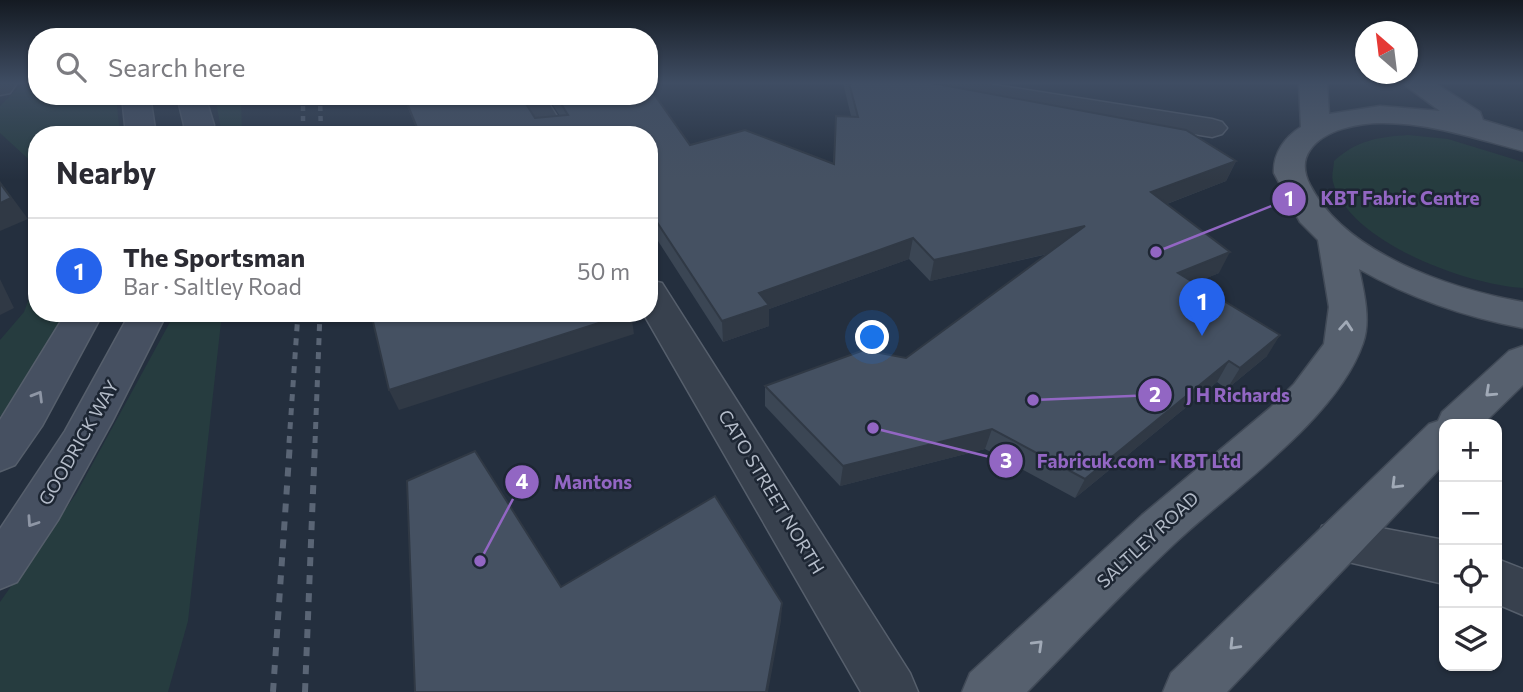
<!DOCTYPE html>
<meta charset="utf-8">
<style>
:root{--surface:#fff;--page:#f7f7f7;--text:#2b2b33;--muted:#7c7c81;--line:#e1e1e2;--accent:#2563eb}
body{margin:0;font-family:Commissioner,sans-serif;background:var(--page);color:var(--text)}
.controls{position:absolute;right:21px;bottom:21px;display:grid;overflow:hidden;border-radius:14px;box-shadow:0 2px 5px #0004}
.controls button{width:63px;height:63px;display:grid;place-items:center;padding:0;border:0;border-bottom:2px solid var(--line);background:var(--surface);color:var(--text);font:35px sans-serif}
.compass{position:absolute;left:1355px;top:21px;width:63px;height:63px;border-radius:50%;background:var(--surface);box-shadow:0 2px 5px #0004;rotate:332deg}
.you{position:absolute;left:873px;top:338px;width:24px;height:24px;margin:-18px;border:5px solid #fff;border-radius:50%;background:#1a73e8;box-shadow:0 0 0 10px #1a73e833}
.badge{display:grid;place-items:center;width:46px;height:46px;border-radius:50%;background:var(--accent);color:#fff;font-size:23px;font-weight:700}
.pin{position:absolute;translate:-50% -58px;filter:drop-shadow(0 2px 4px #0008)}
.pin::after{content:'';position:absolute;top:37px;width:24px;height:21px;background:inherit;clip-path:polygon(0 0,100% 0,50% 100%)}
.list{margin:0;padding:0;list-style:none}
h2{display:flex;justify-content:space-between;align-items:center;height:91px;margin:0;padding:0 28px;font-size:30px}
h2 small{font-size:23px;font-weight:400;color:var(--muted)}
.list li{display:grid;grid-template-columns:46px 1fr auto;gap:21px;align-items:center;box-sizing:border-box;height:105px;padding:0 28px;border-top:2px solid var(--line)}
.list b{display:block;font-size:26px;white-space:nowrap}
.list p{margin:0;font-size:23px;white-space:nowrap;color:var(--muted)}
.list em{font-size:23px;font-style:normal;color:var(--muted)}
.icon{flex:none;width:38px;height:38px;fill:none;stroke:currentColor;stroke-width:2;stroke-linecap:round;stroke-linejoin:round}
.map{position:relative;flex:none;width:1523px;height:692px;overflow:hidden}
.search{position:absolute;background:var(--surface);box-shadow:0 2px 5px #0004;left:28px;top:28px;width:630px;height:77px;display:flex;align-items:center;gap:18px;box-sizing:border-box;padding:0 24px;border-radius:28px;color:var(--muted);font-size:26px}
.panel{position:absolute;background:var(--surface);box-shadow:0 2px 5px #0004;left:28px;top:126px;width:630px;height:196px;border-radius:28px}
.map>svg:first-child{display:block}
</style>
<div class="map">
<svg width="1523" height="692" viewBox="0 0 1523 692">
<rect width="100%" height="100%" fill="#242f3e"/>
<path fill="#263c3f" d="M23 83H37V96H116L120 135H37V167L0 133V106Z
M215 96H241L242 135H222Z
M1408 135 1448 139 1523 162V288C1468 285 1348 242 1333 182 1331 176 1334 167 1334 161 1357 140 1379 137 1408 135Z
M37 277V313H69L55 343 0 417V340L24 312Z
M175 313H222L188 621 168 692H0V602L76 494Z"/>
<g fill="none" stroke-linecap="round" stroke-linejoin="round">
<defs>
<path id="street" d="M0 83H17L10 93 0 95Z
M916 83H982L1212 119 1222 122 1227 128 1222 134 1212 137 930 91 920 89Z
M516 96H544L569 135H539Z
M649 280 662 283 910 673 918 692H861L643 313H649Z
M1339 520 1444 540V584L1322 556 1316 541 1322 526Z
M1497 559 1523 569V615L1497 604Z"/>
<path id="secondary" d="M122 96H150L156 135H126Z
M177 96H205L214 125 213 135H183L184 125Z
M66 313H103L42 426 15 465 0 471V420Z
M130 313H167L112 422 58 520 17 582 0 589V529L65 431Z"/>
<path id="primary" d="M1299 83H1327L1329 114 1380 106 1440 111 1402 83H1435L1480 112 1483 120 1523 132V151C1476 139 1432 123 1382 123 1360 123 1324 129 1310 150 1302 161 1304 173 1310 185 1345 254 1451 289 1523 302V328C1465 317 1410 298 1359 269 1364 292 1371 321 1363 343 1337 419 1231 490 1174 544 1123 592 1075 643 1027 692H962L970 673 1142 515 1270 408 1294 384 1324 344 1329 307 1318 240 1300 222 1274 173C1273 153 1285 137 1301 127Z
M1523 346V385L1483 424H1444V464L1227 692H1163L1171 673 1429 424 1438 421 1442 412 1509 351Z"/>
</defs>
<use href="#street" stroke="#565f6c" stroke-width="3"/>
<use href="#secondary" stroke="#565f6c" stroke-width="3"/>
<use href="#primary" stroke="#414a57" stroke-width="3"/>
<use href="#street" fill="#38414e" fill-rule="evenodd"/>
<use href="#secondary" fill="#465061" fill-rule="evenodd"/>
<use href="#primary" fill="#56606e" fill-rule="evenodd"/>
<path stroke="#5a6575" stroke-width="4.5" stroke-dasharray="5 5" stroke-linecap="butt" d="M303 96V135
M320 96 321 135"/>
<path stroke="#5a6575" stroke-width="5" stroke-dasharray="7 7" stroke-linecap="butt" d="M289 443 298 313
M315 443 320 313"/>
<path stroke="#5a6575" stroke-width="6" stroke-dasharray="9 9" stroke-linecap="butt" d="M273 692 290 442
M305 692 315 442"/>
</g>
<path fill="#3b4654" d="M843 83H932L1236 161 1226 181 1167 204 1219 273 1194 283 1267 356 1227 389 1217 382 1075 498 985 449 840 486 765 406V386L906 358 1048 254 930 281 909 259 769 309V326L723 342 649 227V135H419L403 96H521L535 118 560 116 547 96H649L690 145 833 164 836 116H851Z"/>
<path fill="#303945" d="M1236 161 1226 181 1143 213 1151 192Z
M0 181 28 219 0 231Z
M1085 226 1077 247 930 281 934 260Z
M913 238 909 259 769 309V326L723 342 722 321 759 293Z
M1230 252 1219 273 1168 294 1178 273Z
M0 279 14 308 0 315Z
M631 313 634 334 399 410 389 390Z
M1280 335 1267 356 1227 389 1240 368Z
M1229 361 1217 382 1075 498 1085 479Z
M992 429 985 449 840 486 843 466Z
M782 603 781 621 768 692H766Z"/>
<path fill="#455162" stroke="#303945" stroke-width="2" d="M849 83H932L1186 130 1236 161 1151 192 1230 252 1178 273 1280 335 1240 368 1229 361 1085 479 992 429 843 466 765 386 864 350 906 358 1085 226 934 260 913 238 759 293 769 305 722 321 649 210V135H420L404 96H521L535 118 568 115 556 96H649V87L690 145 745 130 834 164 836 116 858 117Z
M0 183 11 198 0 203Z
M371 313H630L389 390Z
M475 451 561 587 715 496 782 603 766 692H415L407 481Z"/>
<defs><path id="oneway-chevron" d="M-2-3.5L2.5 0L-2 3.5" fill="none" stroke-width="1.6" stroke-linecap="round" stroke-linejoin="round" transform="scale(1.75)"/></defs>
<g stroke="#a1aab7">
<use href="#oneway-chevron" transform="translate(1346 326) rotate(-86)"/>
<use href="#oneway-chevron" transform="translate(1490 392) rotate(137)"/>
<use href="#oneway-chevron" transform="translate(1396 484) rotate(135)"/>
<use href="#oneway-chevron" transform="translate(1038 645) rotate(-44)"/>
<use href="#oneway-chevron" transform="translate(1234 645) rotate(134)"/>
</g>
<g stroke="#8e96a5">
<use href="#oneway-chevron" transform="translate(38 396) rotate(-59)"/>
<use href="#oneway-chevron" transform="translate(32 522) rotate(124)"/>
</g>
<linearGradient id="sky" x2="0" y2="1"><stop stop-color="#141a22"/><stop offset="0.46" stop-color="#3f4d63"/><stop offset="1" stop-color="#3f4d63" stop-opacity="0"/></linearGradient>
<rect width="1523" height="180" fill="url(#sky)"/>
<g text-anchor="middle" stroke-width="5" stroke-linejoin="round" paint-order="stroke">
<g font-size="18" fill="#b4bcc9" stroke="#1d2633">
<text transform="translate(79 443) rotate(-60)" y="6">GOODRICK WAY</text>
<text transform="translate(771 492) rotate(59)" y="6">CATO STREET NORTH</text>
<text transform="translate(1148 540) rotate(-43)" y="6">SALTLEY ROAD</text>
</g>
</g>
<path fill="none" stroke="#9266c3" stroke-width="2.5" d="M1156 252L1289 199M1033 400L1155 395M873 428L1006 461M480 561L522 482"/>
<g fill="#9266c3" stroke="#1d2633" stroke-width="2.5">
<circle cx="1156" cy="252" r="7"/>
<circle cx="1033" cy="400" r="7"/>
<circle cx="873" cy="428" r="7"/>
<circle cx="480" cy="561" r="7"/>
<circle cx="1289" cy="199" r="18"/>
<circle cx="1155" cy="395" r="18"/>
<circle cx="1006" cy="461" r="18"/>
<circle cx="522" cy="482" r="18"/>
</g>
<g font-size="21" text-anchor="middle" font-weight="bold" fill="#fff">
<text x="1289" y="206">1</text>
<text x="1155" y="402">2</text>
<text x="1006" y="468">3</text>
<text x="522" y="489">4</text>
</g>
<g font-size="19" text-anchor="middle" font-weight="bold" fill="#9266c3" stroke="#1d2633" stroke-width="5" stroke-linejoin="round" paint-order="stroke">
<text x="1400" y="205">KBT Fabric Centre</text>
<text x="1238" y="402">J H Richards</text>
<text x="1139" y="468">Fabricuk.com - KBT Ltd</text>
<text x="593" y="489">Mantons</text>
</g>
</svg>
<div class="controls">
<button>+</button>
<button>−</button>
<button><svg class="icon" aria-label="locate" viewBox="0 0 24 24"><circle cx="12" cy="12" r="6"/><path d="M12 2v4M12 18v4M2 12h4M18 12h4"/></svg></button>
<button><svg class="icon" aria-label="layers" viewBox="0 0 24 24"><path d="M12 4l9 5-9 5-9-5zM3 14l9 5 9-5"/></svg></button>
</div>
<svg class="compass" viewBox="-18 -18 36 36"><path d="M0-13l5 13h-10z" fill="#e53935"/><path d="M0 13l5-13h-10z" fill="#7c7c81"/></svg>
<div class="you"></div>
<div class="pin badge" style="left:1202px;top:336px">1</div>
<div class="search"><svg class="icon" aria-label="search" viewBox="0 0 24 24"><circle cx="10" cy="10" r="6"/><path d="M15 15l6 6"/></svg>Search here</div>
<section class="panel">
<h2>Nearby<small></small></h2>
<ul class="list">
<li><span class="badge">1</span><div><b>The Sportsman</b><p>Bar · Saltley Road</p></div><em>50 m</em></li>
</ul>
</section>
</div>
